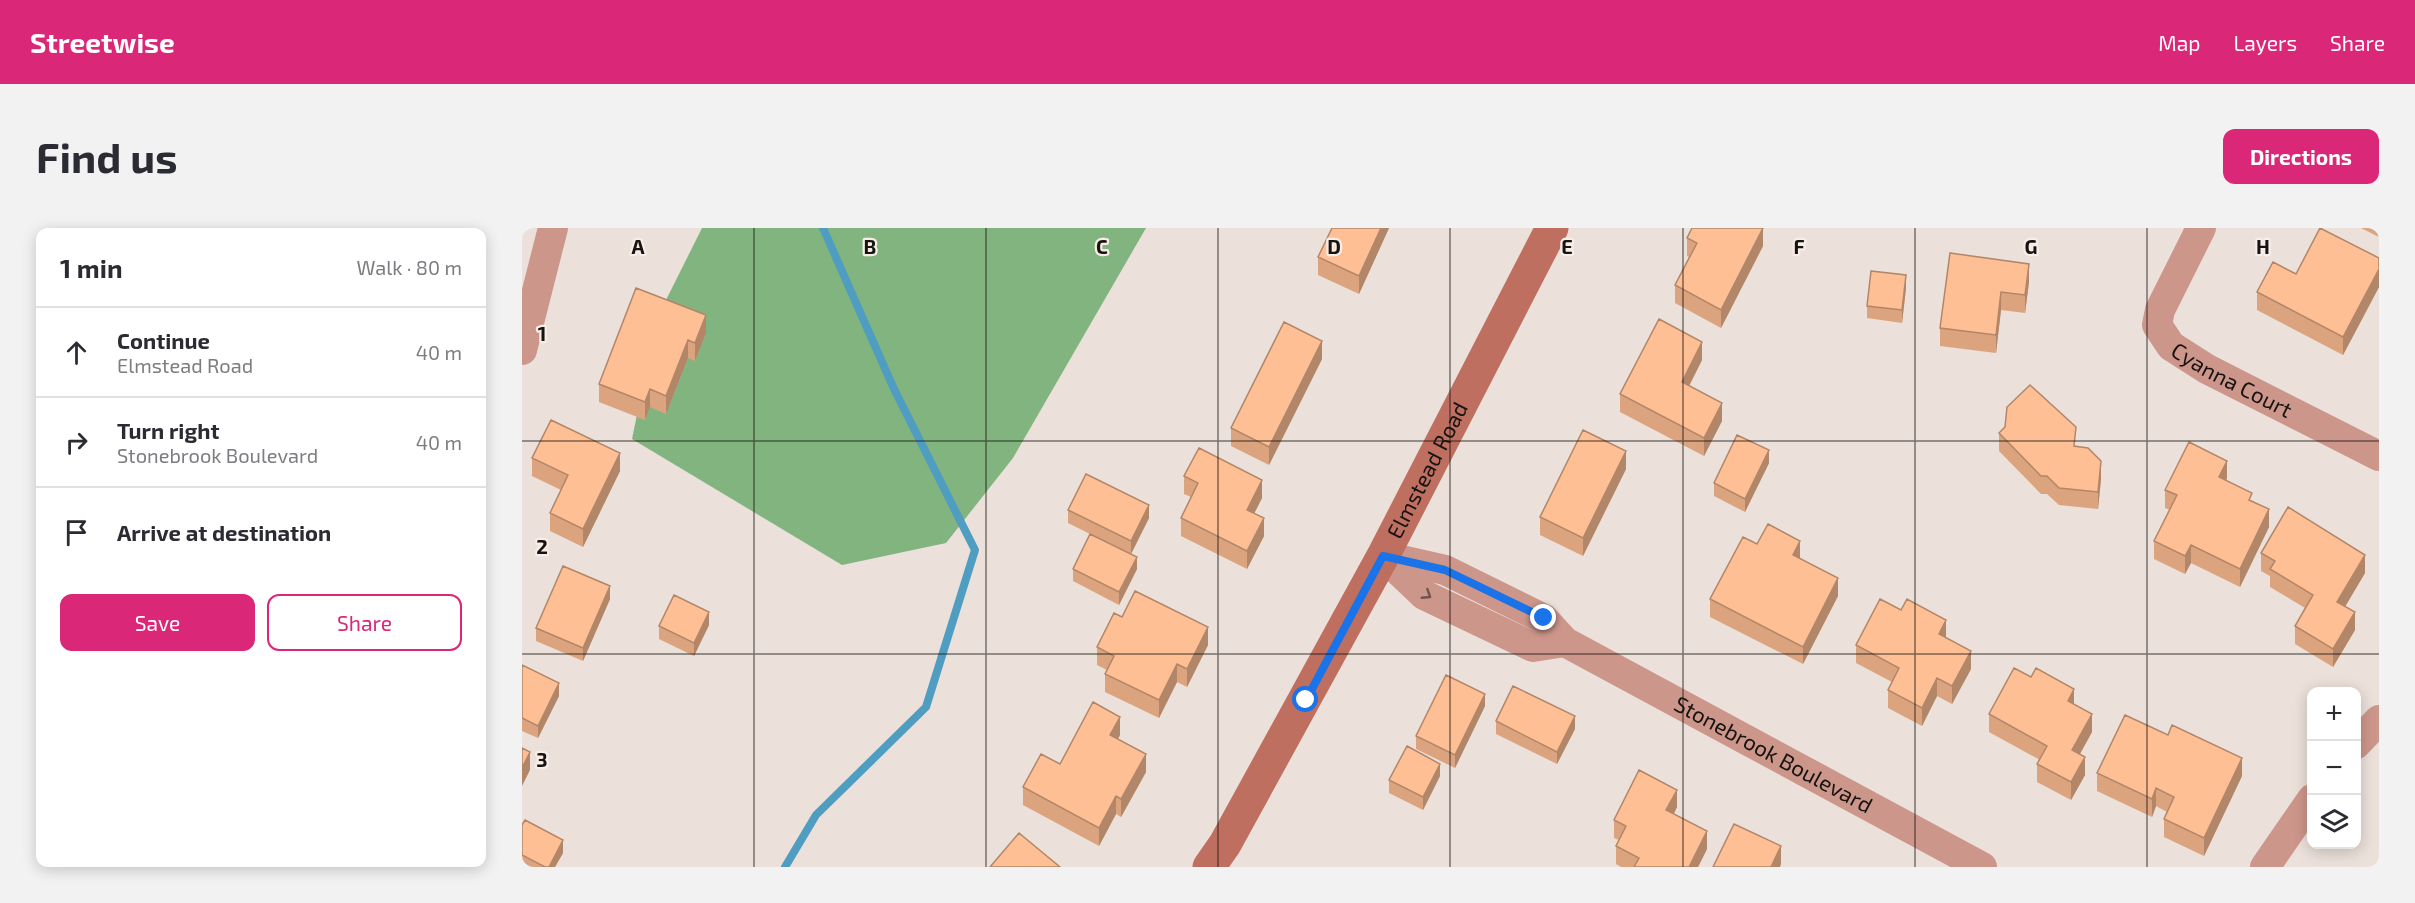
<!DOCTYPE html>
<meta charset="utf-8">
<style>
:root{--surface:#fff;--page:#f2f2f3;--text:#2b2b33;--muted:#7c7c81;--line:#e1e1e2;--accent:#db2777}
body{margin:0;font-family:"Exo 2",sans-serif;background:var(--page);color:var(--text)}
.controls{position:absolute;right:18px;bottom:18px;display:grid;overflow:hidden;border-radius:12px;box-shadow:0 3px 15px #0003}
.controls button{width:54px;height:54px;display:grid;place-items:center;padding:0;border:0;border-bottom:2px solid var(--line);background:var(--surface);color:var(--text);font:30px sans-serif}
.stop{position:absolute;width:18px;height:18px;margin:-14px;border:4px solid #1a73e8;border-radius:50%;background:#fff}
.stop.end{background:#1a73e8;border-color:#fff;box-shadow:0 2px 6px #0008}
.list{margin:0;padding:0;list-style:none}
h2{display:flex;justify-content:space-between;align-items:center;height:78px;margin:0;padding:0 24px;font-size:26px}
h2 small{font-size:20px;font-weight:400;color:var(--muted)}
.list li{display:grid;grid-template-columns:39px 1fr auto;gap:18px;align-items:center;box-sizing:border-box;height:90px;padding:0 24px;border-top:2px solid var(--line)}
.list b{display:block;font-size:22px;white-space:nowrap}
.list p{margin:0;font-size:20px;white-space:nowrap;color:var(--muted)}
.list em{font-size:20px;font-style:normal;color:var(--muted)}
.actions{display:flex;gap:12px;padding:18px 24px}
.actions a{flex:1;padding:14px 0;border:2px solid var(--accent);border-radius:12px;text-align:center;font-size:21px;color:var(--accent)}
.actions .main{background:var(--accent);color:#fff}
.icon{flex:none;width:33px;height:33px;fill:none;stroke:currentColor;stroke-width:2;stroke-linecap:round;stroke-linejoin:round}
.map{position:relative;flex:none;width:1857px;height:639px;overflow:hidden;border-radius:12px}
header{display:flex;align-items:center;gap:36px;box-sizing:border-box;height:84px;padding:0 30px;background:var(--accent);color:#fff}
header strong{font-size:28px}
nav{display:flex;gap:33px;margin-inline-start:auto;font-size:21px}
.intro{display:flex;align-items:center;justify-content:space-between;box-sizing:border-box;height:144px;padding:0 36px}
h1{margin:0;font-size:42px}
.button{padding:15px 27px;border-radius:12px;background:var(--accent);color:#fff;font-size:21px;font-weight:700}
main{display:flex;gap:36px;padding:0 36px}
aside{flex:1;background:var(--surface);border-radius:12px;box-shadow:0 3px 15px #0003}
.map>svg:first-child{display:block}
</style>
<header>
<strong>Streetwise</strong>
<nav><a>Map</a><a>Layers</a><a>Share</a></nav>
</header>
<div class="intro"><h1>Find us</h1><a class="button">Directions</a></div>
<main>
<aside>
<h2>1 min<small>Walk · 80 m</small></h2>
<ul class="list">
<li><svg class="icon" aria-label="ahead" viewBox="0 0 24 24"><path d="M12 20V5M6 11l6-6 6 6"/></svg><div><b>Continue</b><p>Elmstead Road</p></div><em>40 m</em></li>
<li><svg class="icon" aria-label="right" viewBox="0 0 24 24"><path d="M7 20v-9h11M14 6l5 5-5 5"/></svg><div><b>Turn right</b><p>Stonebrook Boulevard</p></div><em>40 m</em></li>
<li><svg class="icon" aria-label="arrive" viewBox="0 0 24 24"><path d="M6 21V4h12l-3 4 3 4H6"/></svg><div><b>Arrive at destination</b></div></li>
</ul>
<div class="actions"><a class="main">Save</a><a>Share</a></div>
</aside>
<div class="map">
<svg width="1857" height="639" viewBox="0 0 1857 639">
<rect width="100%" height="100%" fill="#ebe0da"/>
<path fill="#82b47f" d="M180 0H624L491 230 424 315 320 337 110 211 135 90Z"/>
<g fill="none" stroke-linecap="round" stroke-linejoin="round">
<path stroke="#4f9ec1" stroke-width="8" d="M263 639 294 587 404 479 453 322 372 161 301 0"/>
<g stroke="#cd968b" stroke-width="30">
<path id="s1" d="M1679 0 1638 82 1635 97 1649 118 1685 141 1857 228"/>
<path d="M0 122 31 0"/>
<path id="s2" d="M861 328 923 342 1022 391 1043 414 1460 639"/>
<path d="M861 328 902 367 1011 419 1043 414"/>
<path d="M1834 516 1857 492"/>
<path d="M1743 639 1790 571"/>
</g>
<path stroke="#bf6f60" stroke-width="33" id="s3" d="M687 639 703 616 861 328 1030 0"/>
</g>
<path fill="#dba47f" d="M810 0H867L837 66 796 47V29Z
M1839 0H1857V9Z
M1165 10 1241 18 1199 100 1153 75V57L1167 29 1165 28Z
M1428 25 1507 54 1503 85 1479 82 1474 125 1418 118V100Z
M1857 41V59L1821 127 1735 82V64L1774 46Z
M114 60 184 105 173 133 166 130 144 186 128 179 123 192 77 174V156Z
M1384 60 1380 95 1345 90V78Z
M800 131 747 237 709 218V200Z
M1180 132 1167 158 1200 193 1182 228 1098 184V166Z
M1477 205 1554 219 1579 251 1576 281 1537 277 1525 266H1519L1477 223Z
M10 230 98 243 61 319 28 303V285L39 262 10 248Z
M1247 235 1223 284 1192 268V255Z
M1104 241 1061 328 1018 307V289Z
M662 248 740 270 732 285 742 308 725 341 659 308V290L669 269 662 266Z
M1705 250 1704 252 1730 273 1747 299 1718 359 1669 335 1663 346 1632 331V313L1648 282 1643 280V262Z
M546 282 627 290 609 326 615 341 597 377 551 353V341L568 306 546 295Z
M1235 316 1316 368 1281 436 1188 389V371Z
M1739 325 1843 345 1823 379 1833 402 1811 439 1773 416V398L1783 380 1748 359V348L1739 343Z
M88 371 61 433 14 413V400Z
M600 389 686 417 665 459 655 454 637 490 583 464V446L585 442 575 437V419Z
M187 397 172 428 137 411V398Z
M1424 410 1449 441 1430 476 1415 468 1400 498 1366 480V462L1370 454 1334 435V417Z
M0 437 37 468 16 510 0 503Z
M1552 477 1570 504 1558 526 1563 547 1549 572 1515 554V536L1518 532 1467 504V486Z
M963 478 933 540 894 521V508Z
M974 493 1053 501 1035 536 974 506Z
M598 507 596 511 624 544 599 589 594 586 577 618 501 577V559L538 536Z
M1575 545 1720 548 1682 628 1642 609V591L1645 584 1634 578 1630 589 1575 563Z
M918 548 901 582 867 565V552Z
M1155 579 1152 586 1185 621 1176 639H1099L1094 636V618L1097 612 1092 610V592Z
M0 597 41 625 33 639H0Z"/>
<path fill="#b28668" d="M859 0H867L837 66V48Z
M1241 0V18L1199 100V82Z
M1507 36V54L1503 85V67Z
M1857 41V59L1821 127V109Z
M1384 47V60L1380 95V82Z
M1479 64V82L1474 125V107Z
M184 87V105L173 133V115Z
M166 112V130L144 186V168Z
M800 113V131L747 237V219Z
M1180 114V132L1160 172V154Z
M128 161V179L123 192V174Z
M1200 175V193L1182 228V210Z
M1247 222V235L1223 284V271Z
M1104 223V241L1061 328V310Z
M98 225V243L61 319V301Z
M1579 233V251L1576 281V264Z
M1705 233V250L1697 267V249Z
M740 252V270L725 300V282Z
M627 277V290L609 326V313Z
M1747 281V299L1718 359V341Z
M742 290V308L725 341V323Z
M1278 313V331L1271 327Z
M1669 317V335L1663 346V328Z
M1843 327V345L1815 392V374Z
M615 329V341L597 377V364Z
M1316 350V368L1281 436V419Z
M88 358V371L61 433V420Z
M187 384V397L172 428V415Z
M1833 384V402L1811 439V421Z
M1424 392V410L1417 406Z
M686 399V417L665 459V441Z
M1449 423V441L1430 476V458Z
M655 436V454L637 490V472Z
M1415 450V468L1400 498V480Z
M37 455V468L16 510V498Z
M1552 461V479L1546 473Z
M963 466V478L933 540V527Z
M1570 486V504L1550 540V522Z
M1053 488V501L1035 536V524Z
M598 489V507L588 525V507Z
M8 524V542L0 558V540Z
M624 526V544L599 589V571Z
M1563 529V547L1549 572V554Z
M1720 530V548L1682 628V610Z
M918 536V548L901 582V569Z
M1634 560V578L1630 589V571Z
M1155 562V579L1144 600V582Z
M594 568V586L577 618V600Z
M1185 603V621L1176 639H1167Z
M41 612V625L33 639H27Z
M1259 618V636L1258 639H1249Z"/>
<path fill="#ffbf94" stroke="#b28668" stroke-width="1.5" d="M810 0H859L837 48 796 29Z
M1170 0H1241L1199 82 1153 57 1175 15 1165 10Z
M1798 0 1857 30V41L1821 109 1735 64 1751 34 1774 46Z
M1428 25 1507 36 1503 67 1479 64 1474 107 1418 100Z
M1349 43 1384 47 1380 82 1345 78Z
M114 60 184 87 173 115 166 112 144 168 128 161 123 174 77 156Z
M1137 91 1180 114 1160 154 1200 175 1182 210 1098 166Z
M762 94 800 113 747 219 709 200Z
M1508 157 1554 199 1552 218 1566 220 1579 233 1576 264 1537 260 1525 248H1519L1477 205 1483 199 1485 179Z
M29 192 98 225 61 301 28 285 46 247 10 230Z
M1061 202 1104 223 1061 310 1018 289Z
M1215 207 1247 222 1223 271 1192 255Z
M1667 214 1705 233 1697 249 1730 265 1727 272 1747 281 1718 341 1669 317 1663 328 1632 313 1655 267 1643 262Z
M677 220 740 252 725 282 742 290 725 323 659 290 676 255 662 248Z
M564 246 627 277 609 313 546 282Z
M1766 279 1843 327 1815 374 1833 384 1811 421 1773 398 1791 367 1748 341 1753 333 1739 325Z
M1246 296 1278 313 1271 327 1316 350 1281 419 1188 371 1221 309 1235 316Z
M568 306 615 329 597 364 551 341Z
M41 338 88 358 61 420 14 400Z
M613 363 686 399 665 441 655 436 637 472 583 446 592 428 575 419 592 385 600 389Z
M152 367 187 384 172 415 137 398Z
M1358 371 1379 382 1385 371 1424 392 1417 406 1449 423 1430 458 1415 450 1400 480 1366 462 1377 440 1334 417Z
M0 437 37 455 16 498 0 490Z
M1492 440 1509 449 1514 440 1552 461 1546 473 1570 486 1550 522 1563 529 1549 554 1515 536 1525 518 1467 486Z
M924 447 963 466 933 527 894 508Z
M991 458 1053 488 1035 524 974 493Z
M571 474 598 489 588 507 624 526 599 571 594 568 577 600 501 559 519 526 538 536Z
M1603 487 1646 507 1650 497 1720 530 1682 610 1642 591 1652 569 1634 560 1630 571 1575 545Z
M885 518 918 536 901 569 867 552Z
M0 520 8 524 0 540Z
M1117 542 1155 562 1144 582 1185 603 1167 639H1112L1117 630 1094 618 1104 598 1092 592Z
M3 592 41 612 27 639H23L0 627V597Z
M1212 596 1259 618 1249 639H1191Z
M497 605 538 639H468Z"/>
<defs><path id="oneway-chevron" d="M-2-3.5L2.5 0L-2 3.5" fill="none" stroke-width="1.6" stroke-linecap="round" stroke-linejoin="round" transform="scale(1.5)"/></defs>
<use stroke="#72544e" href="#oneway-chevron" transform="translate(905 367) rotate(33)"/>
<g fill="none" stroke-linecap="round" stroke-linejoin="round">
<path stroke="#1a73e8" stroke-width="8" d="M784 472 861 328 923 342 1022 390"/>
</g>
<path fill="none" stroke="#161311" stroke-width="1.5" stroke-opacity="0.55" d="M232 0V639M464 0V639M696 0V639M928 0V639M1161 0V639M1393 0V639M1625 0V639M0 213H1857M0 426H1857"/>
<g text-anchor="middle" stroke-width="4.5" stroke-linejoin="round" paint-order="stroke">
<g font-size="22" fill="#161311" stroke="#f8eee7">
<text dy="8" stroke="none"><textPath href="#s1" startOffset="202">Cyanna Court</textPath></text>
<text dy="8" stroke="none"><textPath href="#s3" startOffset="453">Elmstead Road</textPath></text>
<text dy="8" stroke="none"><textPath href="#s2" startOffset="442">Stonebrook Boulevard</textPath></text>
</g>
</g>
<g font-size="20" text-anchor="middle" font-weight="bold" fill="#161311" stroke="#f8eee7" stroke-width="4.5" stroke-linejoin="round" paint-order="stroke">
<text x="116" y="26">A</text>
<text x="348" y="26">B</text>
<text x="580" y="26">C</text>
<text x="812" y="26">D</text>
<text x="1045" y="26">E</text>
<text x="1277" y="26">F</text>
<text x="1509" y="26">G</text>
<text x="1741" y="26">H</text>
<text x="20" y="113">1</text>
<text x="20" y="326">2</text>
<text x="20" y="539">3</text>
</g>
</svg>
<div class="controls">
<button>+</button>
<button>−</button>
<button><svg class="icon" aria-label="layers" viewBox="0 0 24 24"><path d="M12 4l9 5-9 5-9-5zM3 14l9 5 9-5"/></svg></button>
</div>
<div class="stop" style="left:784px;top:472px"></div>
<div class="stop end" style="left:1022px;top:390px"></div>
</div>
</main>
